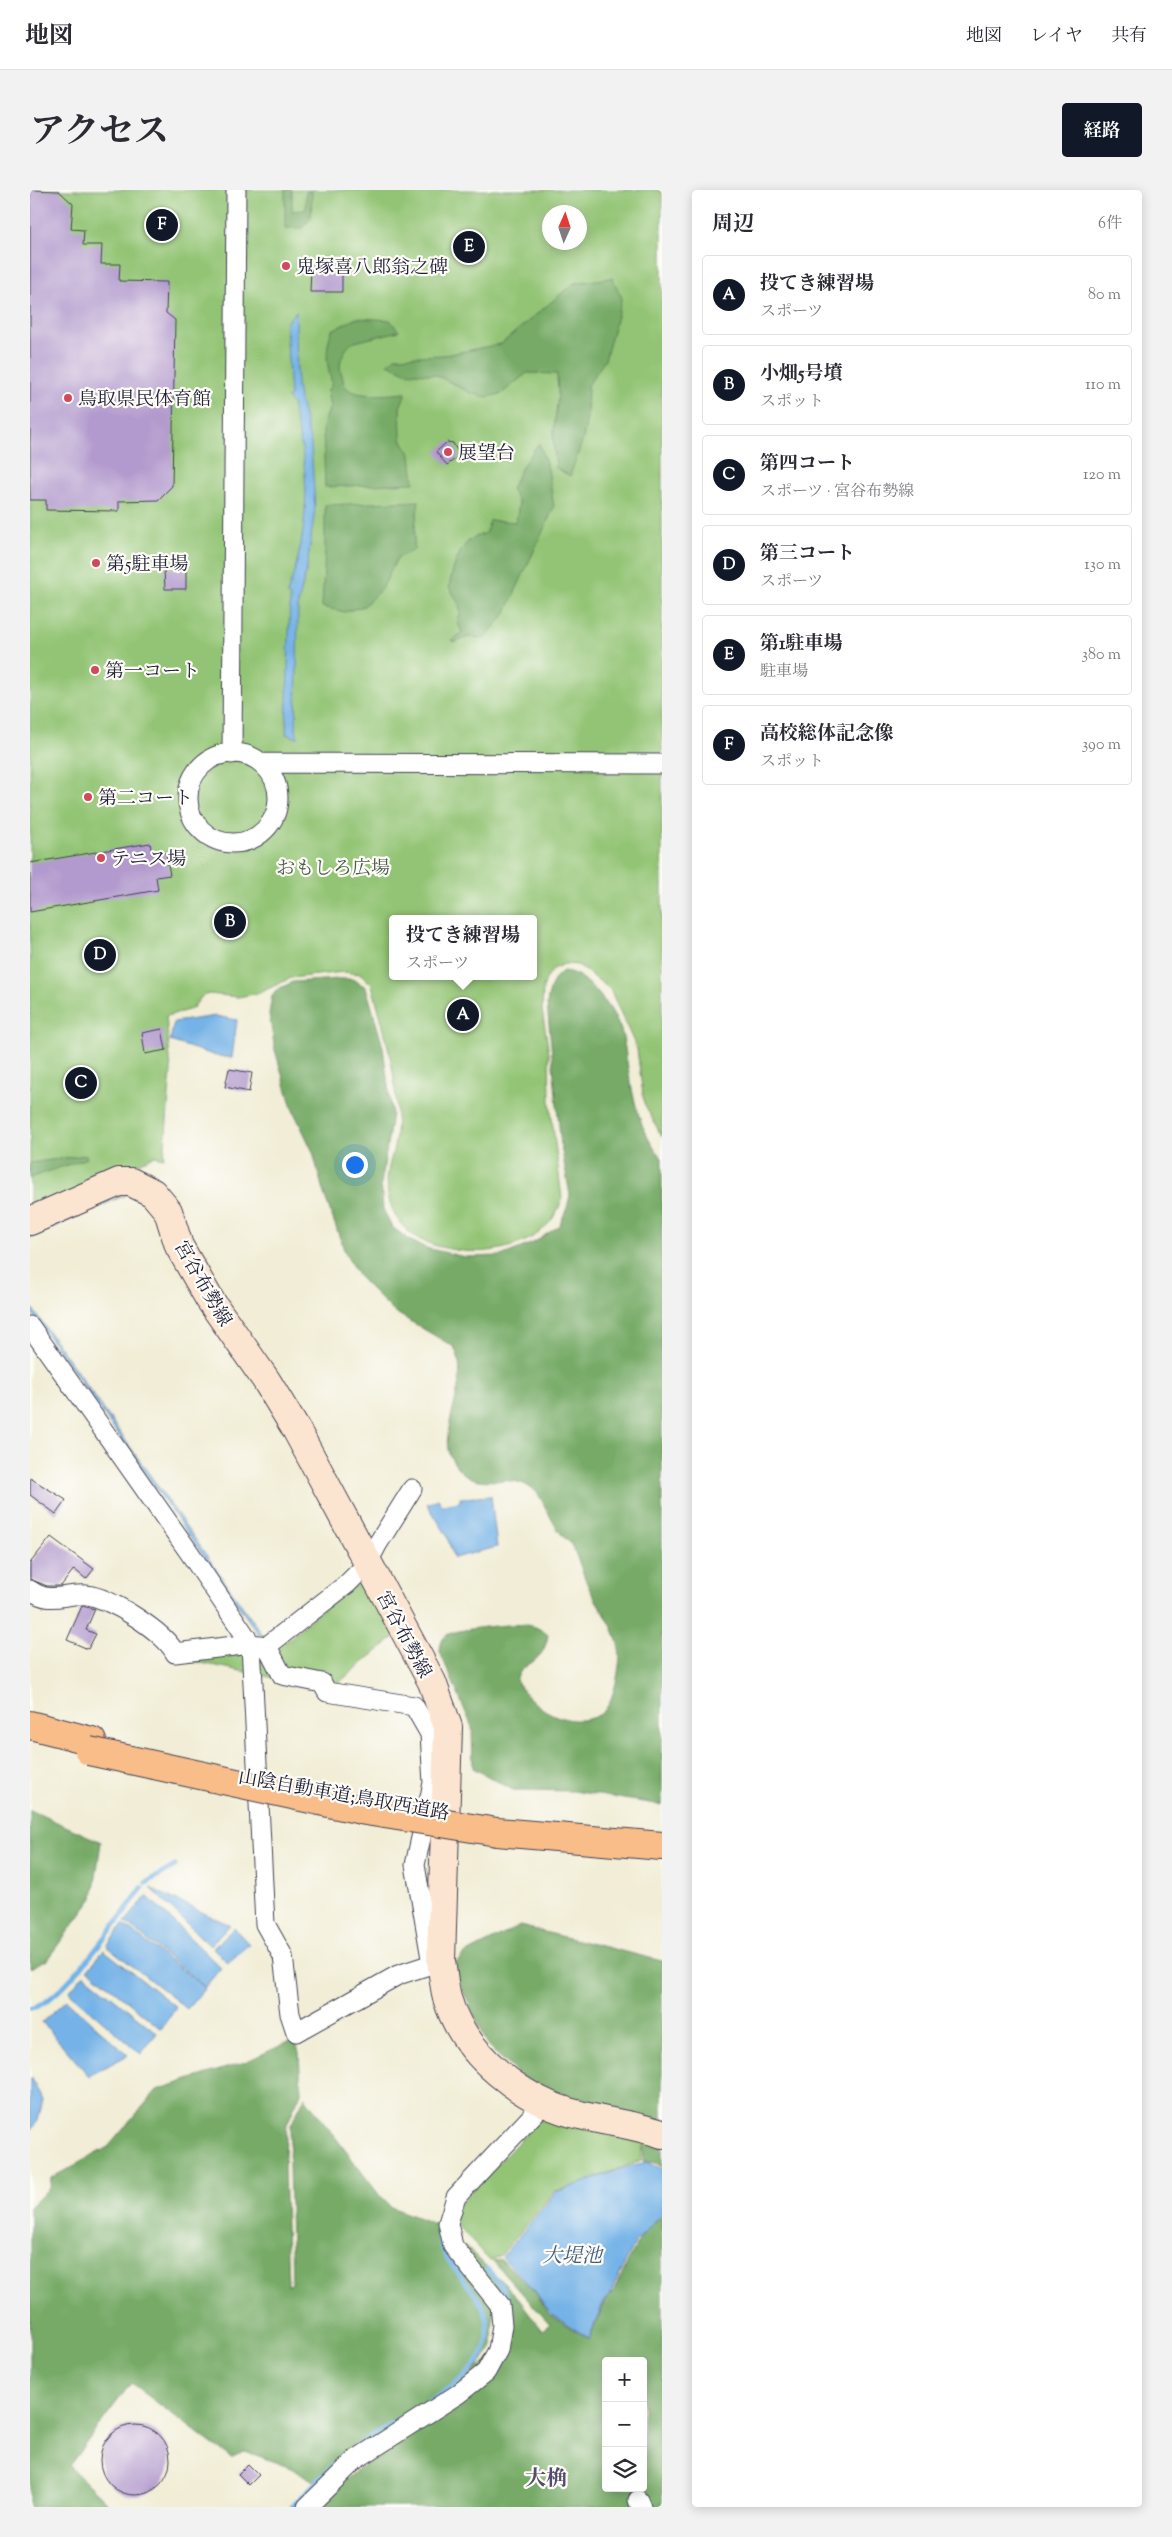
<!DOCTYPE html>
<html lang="ja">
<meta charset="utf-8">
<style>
:root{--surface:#fff;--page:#f2f2f3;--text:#2b2b33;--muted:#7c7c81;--line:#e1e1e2;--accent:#111827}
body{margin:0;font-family:"Sorts Mill Goudy","Noto Serif JP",serif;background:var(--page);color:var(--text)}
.controls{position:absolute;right:15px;bottom:15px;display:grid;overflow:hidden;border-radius:5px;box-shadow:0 2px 12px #0003}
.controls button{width:45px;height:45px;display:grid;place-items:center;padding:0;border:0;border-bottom:1px solid var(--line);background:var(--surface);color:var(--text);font:25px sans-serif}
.compass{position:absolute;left:512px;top:15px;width:45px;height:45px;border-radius:50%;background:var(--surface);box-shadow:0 2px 12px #0003;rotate:3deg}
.you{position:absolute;left:324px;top:974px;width:18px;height:18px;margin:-12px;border:4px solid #fff;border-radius:50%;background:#1a73e8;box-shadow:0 0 0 8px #1a73e833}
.badge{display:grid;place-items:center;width:32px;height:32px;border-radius:50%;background:var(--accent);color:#fff;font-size:16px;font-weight:700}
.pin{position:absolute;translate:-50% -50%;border:2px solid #fff;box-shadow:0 1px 5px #0006}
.popup{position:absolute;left:359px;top:725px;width:148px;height:65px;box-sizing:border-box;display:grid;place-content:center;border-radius:5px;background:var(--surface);filter:drop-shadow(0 1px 4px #0005);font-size:16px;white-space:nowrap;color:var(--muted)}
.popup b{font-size:19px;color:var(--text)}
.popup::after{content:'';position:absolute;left:50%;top:100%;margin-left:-10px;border:10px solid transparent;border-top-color:var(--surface)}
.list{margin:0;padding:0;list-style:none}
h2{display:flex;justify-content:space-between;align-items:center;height:65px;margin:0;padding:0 20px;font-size:21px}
h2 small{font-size:16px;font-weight:400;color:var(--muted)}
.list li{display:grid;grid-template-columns:32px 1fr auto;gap:15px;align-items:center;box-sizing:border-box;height:80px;margin:0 10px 10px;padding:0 10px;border:1px solid var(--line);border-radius:5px}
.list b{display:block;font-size:19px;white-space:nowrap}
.list p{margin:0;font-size:16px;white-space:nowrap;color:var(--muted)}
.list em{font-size:16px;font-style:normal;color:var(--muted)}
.icon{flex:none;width:28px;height:28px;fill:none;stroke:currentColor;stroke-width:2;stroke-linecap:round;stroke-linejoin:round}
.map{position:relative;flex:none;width:632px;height:2317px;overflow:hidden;border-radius:5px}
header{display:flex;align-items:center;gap:30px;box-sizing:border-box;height:70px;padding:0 25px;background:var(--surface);border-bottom:1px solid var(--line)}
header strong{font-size:24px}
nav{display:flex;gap:28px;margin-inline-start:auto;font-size:18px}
.intro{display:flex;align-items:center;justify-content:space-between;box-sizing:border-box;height:120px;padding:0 30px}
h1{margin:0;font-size:35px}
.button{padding:12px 22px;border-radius:5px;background:var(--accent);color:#fff;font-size:18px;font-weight:700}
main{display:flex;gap:30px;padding:0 30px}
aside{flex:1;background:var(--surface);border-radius:5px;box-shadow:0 2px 12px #0003}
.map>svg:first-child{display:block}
</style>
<header>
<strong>地図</strong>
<nav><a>地図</a><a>レイヤ</a><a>共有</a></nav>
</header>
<div class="intro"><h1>アクセス</h1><a class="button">経路</a></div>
<main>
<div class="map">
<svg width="632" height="2317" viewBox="0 0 632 2317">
<rect width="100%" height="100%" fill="#fdfcf7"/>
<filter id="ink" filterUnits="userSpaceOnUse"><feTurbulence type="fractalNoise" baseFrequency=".02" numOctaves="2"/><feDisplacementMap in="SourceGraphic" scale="10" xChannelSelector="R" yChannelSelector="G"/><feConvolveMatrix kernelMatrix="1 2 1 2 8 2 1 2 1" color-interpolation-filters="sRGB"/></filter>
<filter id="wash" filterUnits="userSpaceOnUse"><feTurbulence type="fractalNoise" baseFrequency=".0096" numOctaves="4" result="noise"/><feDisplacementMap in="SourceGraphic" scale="20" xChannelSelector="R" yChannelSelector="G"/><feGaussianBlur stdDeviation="1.12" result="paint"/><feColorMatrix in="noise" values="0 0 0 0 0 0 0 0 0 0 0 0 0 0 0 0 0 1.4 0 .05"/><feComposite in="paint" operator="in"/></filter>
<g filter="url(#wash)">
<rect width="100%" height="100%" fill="#f1edd6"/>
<path fill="#93c474" stroke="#5a7358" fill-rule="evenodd" d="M0 0H632V947L614 913 607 859 580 799 548 775 534 774 523 779 516 789 513 798 512 820 519 863 520 913 532 1009C525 1033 506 1049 482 1056 457 1064 433 1063 407 1056 372 1047 353 1018 358 982 360 970 365 957 366 945 367 930 367 914 365 899 363 869 350 825 342 795L331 784 313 782 261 788 229 803 208 807 179 804 172 806 162 819 136 826 141 880 134 968 124 966 0 1023ZM520 22H550V52H520ZM363 729H503V786H363Z
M333 1383 368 1444 301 1499 258 1490 245 1461Z
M230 1460 250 1489 147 1468Z
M515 1924 617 1947 613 1954 611 1970 547 1995 525 2001 471 2065 460 2071 426 2034V2018Z"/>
<path fill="#76aa66" stroke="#4c6650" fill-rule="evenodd" d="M255 0H262V21L276 20V2L282 1 281 28 272 38H255Z
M582 88 592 108 575 170 558 195 557 227 553 249 540 286 526 278 523 247 528 205 527 184 497 183 471 204 456 207 441 203 406 185 375 182 358 174 365 167 415 165 471 154 544 93Z
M327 128 360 130 369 141 321 153C313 162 307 173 312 185 313 188 313 193 315 196 324 209 362 204 376 203L370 217 371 249 381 265 384 293 295 297 293 237 300 216 297 202 302 193C296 174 295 159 302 140Z
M509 253 518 279 524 317 475 424 455 448 438 447 426 452 422 451 432 442 427 431 431 423 428 412 419 397C422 381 428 359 441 349 445 346 452 345 456 343L460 330 486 332 489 313 481 299 493 275Z
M389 311 385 337 384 360 367 368 353 397 334 416 315 422 292 417 295 361V315Z
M533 781C547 782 556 790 565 800 575 811 583 821 589 835 594 846 595 860 597 872 602 903 610 945 632 968V1615L543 1601 483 1600 443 1578 442 1537 410 1462C410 1456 411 1449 417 1445 425 1439 486 1433 497 1435 506 1436 512 1440 518 1445 513 1477 492 1470 486 1490 500 1517 538 1541 569 1525 579 1520 583 1503 586 1493 588 1483 591 1469 589 1459 585 1436 572 1421 561 1402 553 1386 549 1368 540 1353 538 1350 534 1348 532 1345 526 1338 522 1330 518 1322 514 1316 510 1304 504 1300 475 1277 444 1309 421 1268 406 1243 443 1190 424 1157L363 1121 329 1087 316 1065 293 1001 283 962 262 918 245 860 239 824 242 806 248 799 263 792 309 789H322L336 797 353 857 362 924 351 995 353 1019 362 1037 381 1051 396 1058 435 1067 471 1066 503 1053 529 1036 537 1018 540 1005 531 956 517 814C519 801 522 788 533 781Z
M56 965 57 968 0 988V973Z
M0 1620 71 1652 63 1708 16 1771 0 1778Z
M490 1736 632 1771V1937L554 1913 496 1891 459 1857 427 1788 426 1773 433 1765Z
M265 1849 269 1862 271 1903 257 1934 254 1978 258 2095 262 2094 259 1973 260 1945 261 1935 275 1907 350 2006 361 2017 412 2037 460 2113 463 2122 462 2157 448 2178 289 2294 261 2278 215 2261 201 2268 101 2193 39 2276 81 2317H0V2017L20 1997 21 1988 78 1957 127 1900 215 1872Z
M618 1947 632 1951V1977L626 1973 613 1971 614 1955Z
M632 2025V2317H283L478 2154 434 2055 485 2104 512 2140 520 2134 463 2071 471 2069 505 2102 520 2125 559 2149 574 2114 583 2102 607 2054 614 2043ZM576 2171H613V2298H576Z"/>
<path fill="#74b2e7" stroke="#4b6a91" d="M266 121 267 198 281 254 285 318 277 377 268 414 266 540 268 548 256 544 260 408 257 404C273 360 280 313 273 266 271 249 265 231 262 213L257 208 260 206 256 133Z
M186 826 207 830 202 868 183 865 140 851 144 832Z
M102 1002 0 1048V1040Z
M0 1115 232 1444 229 1445 0 1120Z
M461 1306 467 1357 424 1368 416 1344 397 1314 408 1309 412 1315 430 1312V1308Z
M120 1698 200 1735 180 1756Z
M117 1706 191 1778 175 1797 95 1732Z
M93 1734 175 1798 157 1819 77 1756Z
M204 1738 219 1754 198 1773 183 1758Z
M74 1760 146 1817 131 1839 58 1779Z
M54 1784 127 1843 111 1864 39 1802Z
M36 1810 98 1865 59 1886 12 1832Z
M0 1887 13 1910 8 1931 0 1940Z
M617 1972 632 1979V2023L605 2053 581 2102 573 2114 559 2148 521 2124 505 2101 472 2067 526 2002 603 1975Z"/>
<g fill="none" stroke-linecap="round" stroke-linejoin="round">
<path stroke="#74b2e7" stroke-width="5" d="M116 1693 145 1676
M0 1818C27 1819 94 1722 112 1698
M437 2208C474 2185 496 2142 474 2100 470 2093 463 2086 457 2079
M262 2317C281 2298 300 2275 323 2259 360 2232 406 2213 440 2181 452 2169 459 2152 458 2136 455 2098 408 2078 409 2040"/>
</g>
<g id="blocks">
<path fill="#b29ace" d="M0 0 29 1 43 14 41 39 54 40 53 55H72L71 74H90L89 91 137 92 136 123 145 130 142 296 128 310 89 311V321L16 320V310H0Z
M281 77H312V102H280Z
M417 252 423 253 428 262V267L417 275 406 262Z
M156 378V399H135L134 379Z
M120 653 122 664 136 663 140 685 126 687 128 700 0 722V673Z
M132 839 136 860 115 864 112 843Z
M199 879 222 883 219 902 195 897Z
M0 1288 36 1310 26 1324 0 1305Z
M21 1347 64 1379 56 1389 44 1379 31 1396H17L0 1389V1373Z
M52 1416 65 1419 56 1440 66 1444 58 1459 37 1450Z
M70 2270a35 35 0 1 1 70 0a35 35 0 1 1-70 0Z
M218 2274 229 2285 219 2295 208 2284Z"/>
</g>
</g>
<g filter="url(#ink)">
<use href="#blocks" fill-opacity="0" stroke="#414052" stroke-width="1"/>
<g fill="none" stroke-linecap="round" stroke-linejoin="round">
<defs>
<path id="street" d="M158 608a45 45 0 1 1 90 0a45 45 0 1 1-90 0Z
M202 564 206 0
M232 573 632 574
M0 1136 159 1362 221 1454 235 1734 253 1766 260 1824 266 1842 368 1785 411 1771
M0 1400C22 1415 33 1403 56 1405 79 1407 135 1442 145 1463L221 1454 237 1456 317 1394 337 1374 347 1355 382 1299
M237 1456 252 1485 292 1493 297 1502 384 1516 400 1544 403 1593 385 1675 402 1774
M608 2310 611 2317
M277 2317 325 2270 428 2204 456 2182 468 2160 472 2135 470 2115 423 2056 418 2033 426 2007 515 1912"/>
<path id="secondary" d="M0 1031 89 992H101L123 1003 138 1021 149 1056 180 1110 236 1190 267 1241 402 1492 418 1537 411 1771C413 1783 414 1796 417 1808 434 1866 494 1912 550 1925 577 1932 606 1935 632 1944"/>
<path id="highway" d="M0 1535 62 1551
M467 1642 632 1656"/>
</defs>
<use href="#street" stroke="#414052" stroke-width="21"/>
<use href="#secondary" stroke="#414052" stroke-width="30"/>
<use href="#highway" stroke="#414052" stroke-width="30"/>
<use href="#street" stroke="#fff" stroke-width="19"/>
<use href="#secondary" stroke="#fce5d0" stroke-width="28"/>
<use href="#highway" stroke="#f8bd89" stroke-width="28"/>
<defs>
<path id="highway-bridge" d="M59 1561 336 1621 467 1642"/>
</defs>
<use href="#highway-bridge" stroke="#414052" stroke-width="30" stroke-linecap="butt"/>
<use href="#highway-bridge" stroke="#f8bd89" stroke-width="28"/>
</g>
</g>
<g fill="#d1495b" stroke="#fdfcf7" stroke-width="2">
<circle cx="256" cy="76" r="5"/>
<circle cx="38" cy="208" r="5"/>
<circle cx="418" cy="262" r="5"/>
<circle cx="66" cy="373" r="5"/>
<circle cx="65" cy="480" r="5"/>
<circle cx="58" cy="607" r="5"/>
<circle cx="71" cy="668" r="5"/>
</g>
<g text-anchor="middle" stroke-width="4.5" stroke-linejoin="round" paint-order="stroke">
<g font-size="19" fill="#22223b" stroke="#fdfcf7" text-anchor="start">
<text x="266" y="83">鬼塚喜八郎翁之碑</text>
<text x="48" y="215">鳥取県民体育館</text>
<text x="428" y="269">展望台</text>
<text x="76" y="380">第5駐車場</text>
<text x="75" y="487">第一コート</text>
<text x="68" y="614">第二コート</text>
<text x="81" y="675">テニス場</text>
</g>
<g font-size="19" fill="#4a5b4f" stroke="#fdfcf7">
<text x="303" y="684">おもしろ広場</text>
</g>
<g font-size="19" fill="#22223b" stroke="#fdfcf7">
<text transform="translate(174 1093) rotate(60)" y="7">宮谷布勢線</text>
<text transform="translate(375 1444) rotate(62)" y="7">宮谷布勢線</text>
<text transform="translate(314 1604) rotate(10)" y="7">山陰自動車道;鳥取西道路</text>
</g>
<g font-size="20" font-style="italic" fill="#435c80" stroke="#fdfcf7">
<text x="542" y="2072">大堤池</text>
</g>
<g font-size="21" font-weight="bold" fill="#544c6e" stroke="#fdfcf7">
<text x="516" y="2295">大桷</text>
</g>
</g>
</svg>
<div class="controls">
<button>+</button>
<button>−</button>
<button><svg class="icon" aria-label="layers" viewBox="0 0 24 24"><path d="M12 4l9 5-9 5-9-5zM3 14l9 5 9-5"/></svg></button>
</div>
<svg class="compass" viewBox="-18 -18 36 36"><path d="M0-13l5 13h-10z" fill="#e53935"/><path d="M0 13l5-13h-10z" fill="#7c7c81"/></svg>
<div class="you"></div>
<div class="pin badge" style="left:433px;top:825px">A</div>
<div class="popup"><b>投てき練習場</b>スポーツ</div>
<div class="pin badge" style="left:200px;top:732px">B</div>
<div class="pin badge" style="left:51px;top:893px">C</div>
<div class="pin badge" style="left:70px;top:765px">D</div>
<div class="pin badge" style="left:439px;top:57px">E</div>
<div class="pin badge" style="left:132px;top:35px">F</div>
</div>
<aside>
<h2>周辺<small>6件</small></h2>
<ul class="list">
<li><span class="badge">A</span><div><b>投てき練習場</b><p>スポーツ</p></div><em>80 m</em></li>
<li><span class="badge">B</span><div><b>小畑5号墳</b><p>スポット</p></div><em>110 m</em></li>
<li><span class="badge">C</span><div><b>第四コート</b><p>スポーツ · 宮谷布勢線</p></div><em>120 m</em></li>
<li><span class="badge">D</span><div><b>第三コート</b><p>スポーツ</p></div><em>130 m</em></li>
<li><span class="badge">E</span><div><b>第1駐車場</b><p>駐車場</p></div><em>380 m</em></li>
<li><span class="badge">F</span><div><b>高校総体記念像</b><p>スポット</p></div><em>390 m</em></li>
</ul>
</aside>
</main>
